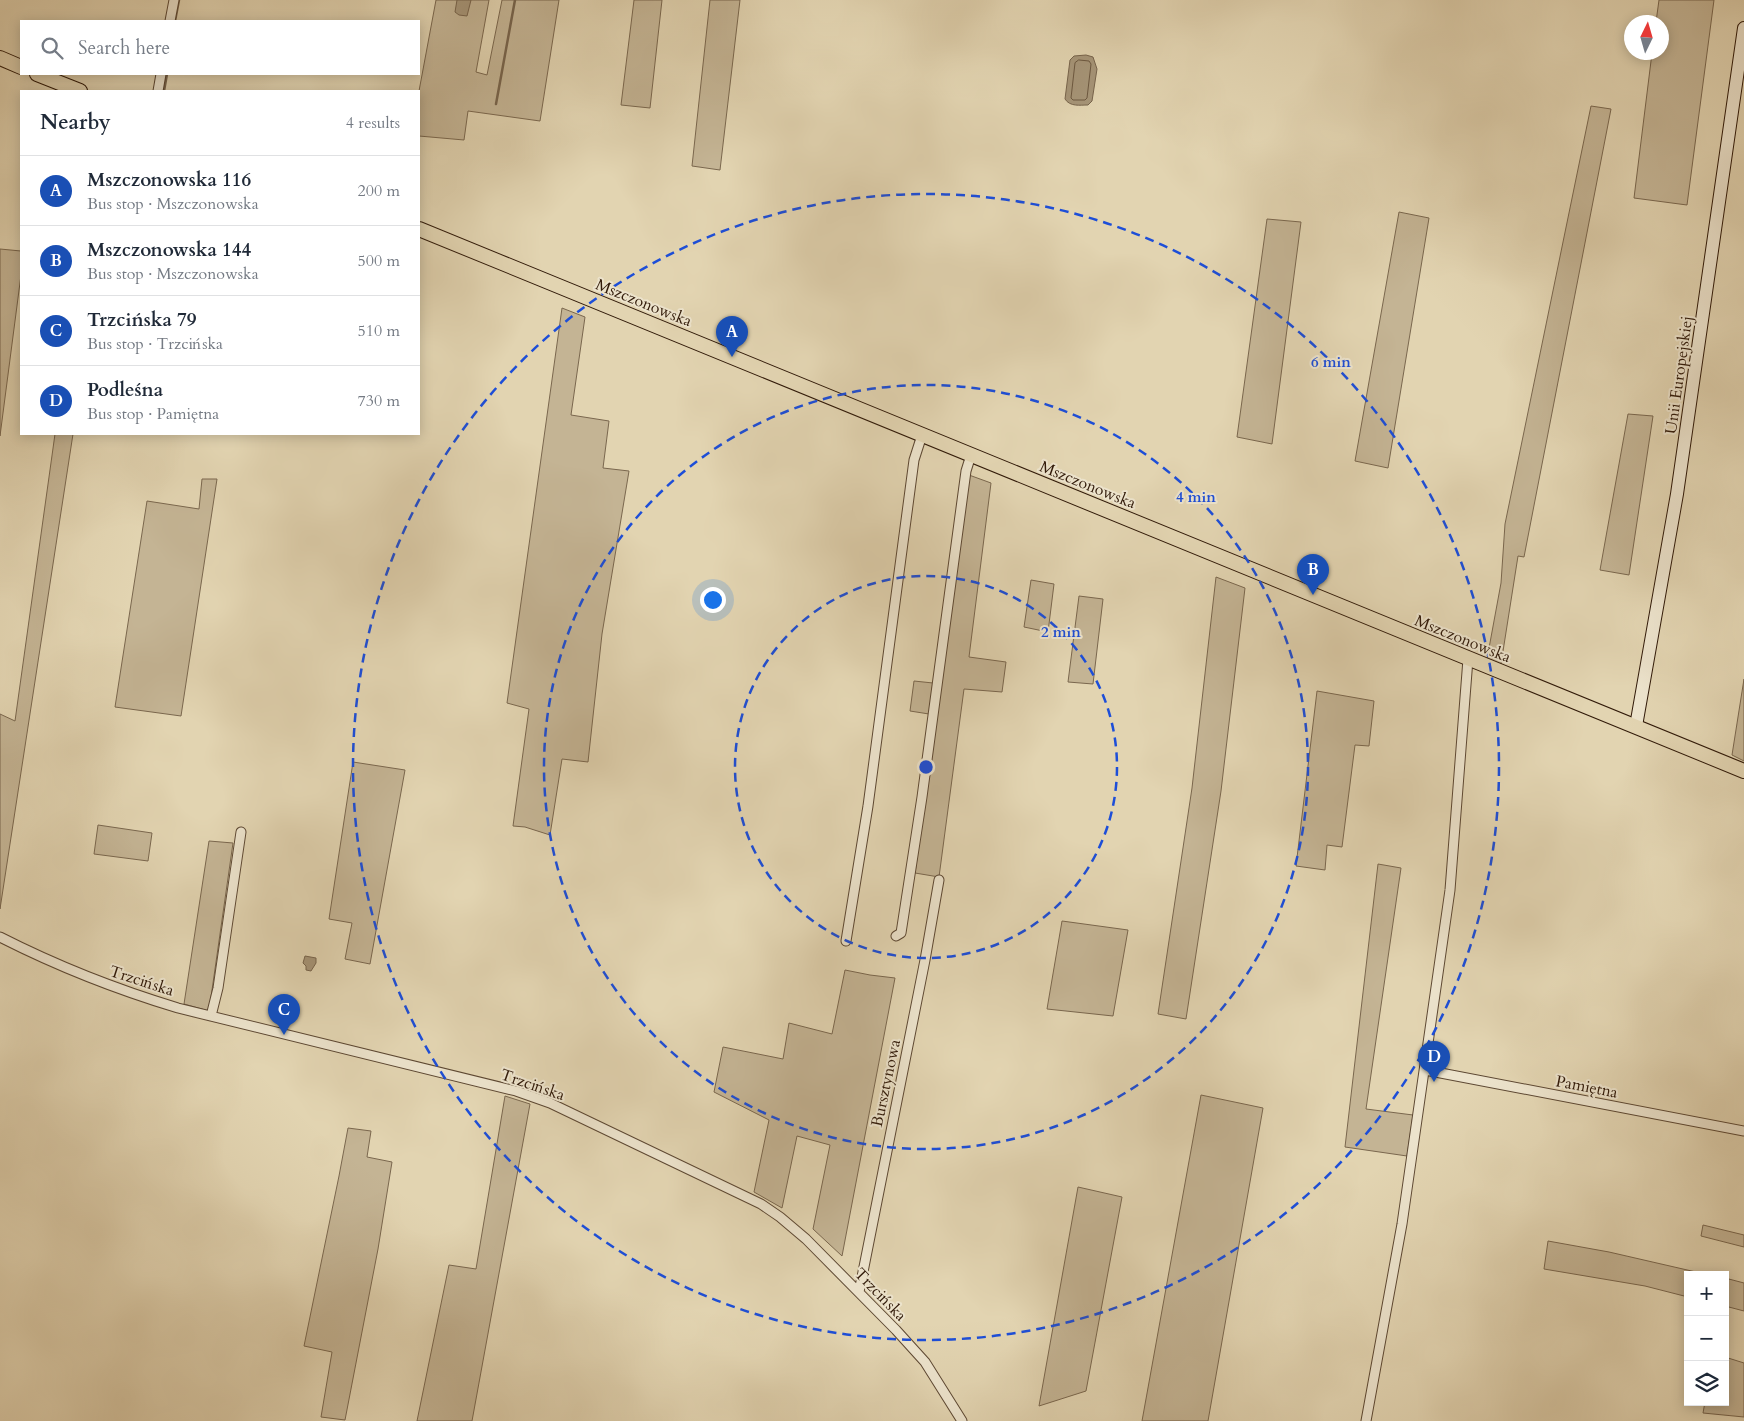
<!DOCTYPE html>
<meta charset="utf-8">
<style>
:root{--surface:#fff;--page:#f2f2f3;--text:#1f2937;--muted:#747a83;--line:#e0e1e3;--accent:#d93025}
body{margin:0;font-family:Cardo,serif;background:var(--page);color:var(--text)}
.controls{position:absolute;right:15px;bottom:15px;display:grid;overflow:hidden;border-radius:0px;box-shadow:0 2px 12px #0003}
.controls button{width:45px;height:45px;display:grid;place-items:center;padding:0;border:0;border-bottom:1px solid var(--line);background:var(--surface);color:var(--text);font:25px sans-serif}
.compass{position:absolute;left:1624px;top:15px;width:45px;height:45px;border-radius:50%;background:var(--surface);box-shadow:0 2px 12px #0003;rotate:5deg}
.you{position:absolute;left:712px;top:599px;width:18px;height:18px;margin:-12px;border:4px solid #fff;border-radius:50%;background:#1a73e8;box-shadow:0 0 0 8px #1a73e833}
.badge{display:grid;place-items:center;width:32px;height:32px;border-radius:50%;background:var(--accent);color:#fff;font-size:16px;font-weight:700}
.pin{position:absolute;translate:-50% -41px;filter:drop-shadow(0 1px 2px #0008)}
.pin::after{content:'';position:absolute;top:26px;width:18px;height:15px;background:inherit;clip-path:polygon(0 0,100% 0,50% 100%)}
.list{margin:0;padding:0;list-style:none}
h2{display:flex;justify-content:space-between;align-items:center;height:65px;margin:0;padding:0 20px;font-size:21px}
h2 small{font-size:16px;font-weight:400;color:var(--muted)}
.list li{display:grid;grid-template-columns:32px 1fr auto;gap:15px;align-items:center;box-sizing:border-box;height:70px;padding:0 20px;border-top:1px solid var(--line)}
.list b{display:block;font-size:19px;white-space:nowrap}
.list p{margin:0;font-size:16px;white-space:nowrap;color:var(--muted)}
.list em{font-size:16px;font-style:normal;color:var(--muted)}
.icon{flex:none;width:28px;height:28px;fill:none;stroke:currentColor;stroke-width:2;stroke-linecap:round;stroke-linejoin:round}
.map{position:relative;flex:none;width:1744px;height:1421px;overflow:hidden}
.search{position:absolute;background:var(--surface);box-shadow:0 2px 12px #0003;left:20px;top:20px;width:400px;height:55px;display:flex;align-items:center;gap:12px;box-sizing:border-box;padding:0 18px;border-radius:0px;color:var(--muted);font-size:19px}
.panel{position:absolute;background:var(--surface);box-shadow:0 2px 12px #0003;left:20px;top:90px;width:400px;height:345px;border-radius:0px}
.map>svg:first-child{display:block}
</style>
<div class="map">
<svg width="1744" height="1421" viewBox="0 0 1744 1421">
<rect width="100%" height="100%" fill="#e2d4b1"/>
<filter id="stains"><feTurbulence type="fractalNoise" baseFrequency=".004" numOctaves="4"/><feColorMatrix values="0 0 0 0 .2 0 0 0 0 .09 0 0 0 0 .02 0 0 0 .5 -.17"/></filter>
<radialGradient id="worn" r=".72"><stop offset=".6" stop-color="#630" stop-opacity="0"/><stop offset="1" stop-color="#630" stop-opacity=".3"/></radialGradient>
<path fill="#c4b494" stroke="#7a674e" d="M436 0H489L476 72 487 75 502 0H559L540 121 468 111 464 140 419 136V91Z
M634 0H662L650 108 621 105Z
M710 0H740L720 170 692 166Z
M1659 0H1714L1687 205 1634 198 1652 53 1662 52V22H1656Z
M1591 106 1611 109 1524 557 1518 556 1501 664 1487 659 1501 583 1505 524Z
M1399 212 1429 218 1388 468 1355 461Z
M1267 219 1301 222 1272 444 1237 437Z
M0 249 21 251V275L0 436Z
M562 308 585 317 571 415 609 421 603 468 629 471 602 634 588 762 562 759 550 835 525 827 513 826 529 709 507 703Z
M1628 414 1653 416 1629 575 1600 570Z
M55 434H73L0 909V714L15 721Z
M969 475 991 483 969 657 1006 662 1002 692 964 689 939 877 915 873Z
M202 479H217L181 716 115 707 147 501 199 509Z
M1216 577 1245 588 1221 791 1186 1019 1158 1014 1192 788Z
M1031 580 1054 584 1048 632 1024 627Z
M1079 596 1103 599 1093 684 1068 682Z
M1744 679V761L1732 755Z
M914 681 933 683 929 714 910 711Z
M1317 691 1374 701 1369 746 1355 745 1342 847 1327 845 1325 870 1296 866Z
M353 762 405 770 370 964 345 959 352 923 329 919Z
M98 825 152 833 148 861 94 854Z
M209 841 233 843 209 1011 184 1004Z
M1378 864 1401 868 1366 1109 1413 1115 1407 1156 1345 1147Z
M1062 921 1128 930 1113 1016 1047 1009Z
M845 970 870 975 895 978 842 1256 813 1229 830 1145 797 1136 782 1208 754 1192 769 1120 714 1092 723 1047 783 1059 789 1023 832 1034Z
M1201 1095 1263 1108 1208 1421H1142Z
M505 1096 530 1104 472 1421H417L449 1265 476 1269Z
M348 1128 371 1131 367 1157 392 1162 378 1249 345 1420 321 1417 332 1352 304 1346 339 1176Z
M1078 1187 1122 1197 1086 1391 1039 1406Z
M1703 1225 1744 1235V1247L1701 1236Z
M1548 1241 1609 1252 1709 1275H1688V1297L1645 1286 1544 1269Z
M1725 1278 1744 1283V1311L1725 1306Z
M1725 1357 1744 1363V1417L1703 1413 1705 1402H1725Z"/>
<path fill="#a69578" stroke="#77644c" d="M457 0H471L467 16 459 15 455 12Z
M1086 55 1093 57 1097 69 1092 101 1088 105C1080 105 1070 107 1065 99L1070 60 1074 56Z
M305 956 316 958V963L311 971 306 970V966L303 963Z"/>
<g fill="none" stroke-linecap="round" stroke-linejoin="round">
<path stroke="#6c5840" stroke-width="1" d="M1079 60 1089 61 1091 64 1087 98 1085 100H1073L1071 98 1075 63Z"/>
<path stroke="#77644c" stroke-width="2.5" d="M175 21 179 0
M164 91 167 74
M496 104 515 0"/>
<defs>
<path id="minor" d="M170 21 174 0
M158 91 161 74
M896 936 901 933 922 797 966 471 971 455
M0 937C59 967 115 989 178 1008L516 1091 550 1103 761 1204 780 1217 806 1239 896 1330 925 1362 962 1421
M846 941 868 806 914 460 922 435
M211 1016 218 988 241 832
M1425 1070 1744 1131
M859 1292 925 960 939 880
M1366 1421 1402 1224 1450 890 1468 659"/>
<path id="secondary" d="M1636 726 1677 494 1744 28"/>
<path id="primary" d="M0 58 21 67
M37 74 80 91
M419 229 1744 771"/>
</defs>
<use href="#minor" stroke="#5d4833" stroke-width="11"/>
<use href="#secondary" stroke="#311a09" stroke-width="14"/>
<use href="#primary" stroke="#311a09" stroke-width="16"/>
<use href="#minor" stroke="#ece3cc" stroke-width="9"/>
<use href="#secondary" stroke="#ece3cc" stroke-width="12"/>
<use href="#primary" stroke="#e2d4b1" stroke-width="14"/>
</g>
<g fill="none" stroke="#1d4ed8" stroke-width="2.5" stroke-dasharray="9 6">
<circle cx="926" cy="767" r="191"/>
<circle cx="926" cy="767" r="382"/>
<circle cx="926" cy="767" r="573"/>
</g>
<g text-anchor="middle" stroke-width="4" stroke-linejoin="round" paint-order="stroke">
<g font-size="16" fill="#311a09" stroke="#ece3cc">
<text transform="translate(644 302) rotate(22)" y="6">Mszczonowska</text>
<text transform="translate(1678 375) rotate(-82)" y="6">Unii Europejskiej</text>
<text transform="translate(1088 484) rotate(22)" y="6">Mszczonowska</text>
<text transform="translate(1463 638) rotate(22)" y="6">Mszczonowska</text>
<text transform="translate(142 980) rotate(18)" y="6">Trzcińska</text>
<text transform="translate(885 1083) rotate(-78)" y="6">Bursztynowa</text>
<text transform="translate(533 1084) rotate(19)" y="6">Trzcińska</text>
<text transform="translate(1587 1086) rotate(11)" y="6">Pamiętna</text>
<text transform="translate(881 1294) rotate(46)" y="6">Trzcińska</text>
</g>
</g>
<circle cx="926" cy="767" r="8" fill="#1d4ed8" stroke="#ece3cc" stroke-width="2.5"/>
<g font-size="15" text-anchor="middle" font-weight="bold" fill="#1d4ed8" stroke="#ece3cc" stroke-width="4" stroke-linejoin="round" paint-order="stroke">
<text x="1331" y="367">6 min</text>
<text x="1196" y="502">4 min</text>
<text x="1061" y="637">2 min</text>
</g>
<rect width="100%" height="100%" filter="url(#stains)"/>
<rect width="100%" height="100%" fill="url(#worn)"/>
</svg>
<div class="controls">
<button>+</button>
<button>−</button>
<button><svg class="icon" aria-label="layers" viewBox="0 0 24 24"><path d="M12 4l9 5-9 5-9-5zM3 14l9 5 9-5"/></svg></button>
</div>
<svg class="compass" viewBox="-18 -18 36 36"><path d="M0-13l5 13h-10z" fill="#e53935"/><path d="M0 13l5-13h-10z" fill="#747a83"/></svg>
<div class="you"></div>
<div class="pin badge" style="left:732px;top:357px;background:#1a4fb4">A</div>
<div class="pin badge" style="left:1313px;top:595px;background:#1a4fb4">B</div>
<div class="pin badge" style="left:284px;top:1035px;background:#1a4fb4">C</div>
<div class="pin badge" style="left:1434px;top:1082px;background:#1a4fb4">D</div>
<div class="search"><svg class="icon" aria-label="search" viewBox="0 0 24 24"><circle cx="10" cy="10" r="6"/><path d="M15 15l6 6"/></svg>Search here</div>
<section class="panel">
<h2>Nearby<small>4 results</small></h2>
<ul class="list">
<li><span class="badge" style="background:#1a4fb4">A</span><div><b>Mszczonowska 116</b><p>Bus stop · Mszczonowska</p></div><em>200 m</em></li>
<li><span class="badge" style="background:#1a4fb4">B</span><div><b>Mszczonowska 144</b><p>Bus stop · Mszczonowska</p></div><em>500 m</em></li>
<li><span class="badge" style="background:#1a4fb4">C</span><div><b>Trzcińska 79</b><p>Bus stop · Trzcińska</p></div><em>510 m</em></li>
<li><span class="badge" style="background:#1a4fb4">D</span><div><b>Podleśna</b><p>Bus stop · Pamiętna</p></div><em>730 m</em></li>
</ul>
</section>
</div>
